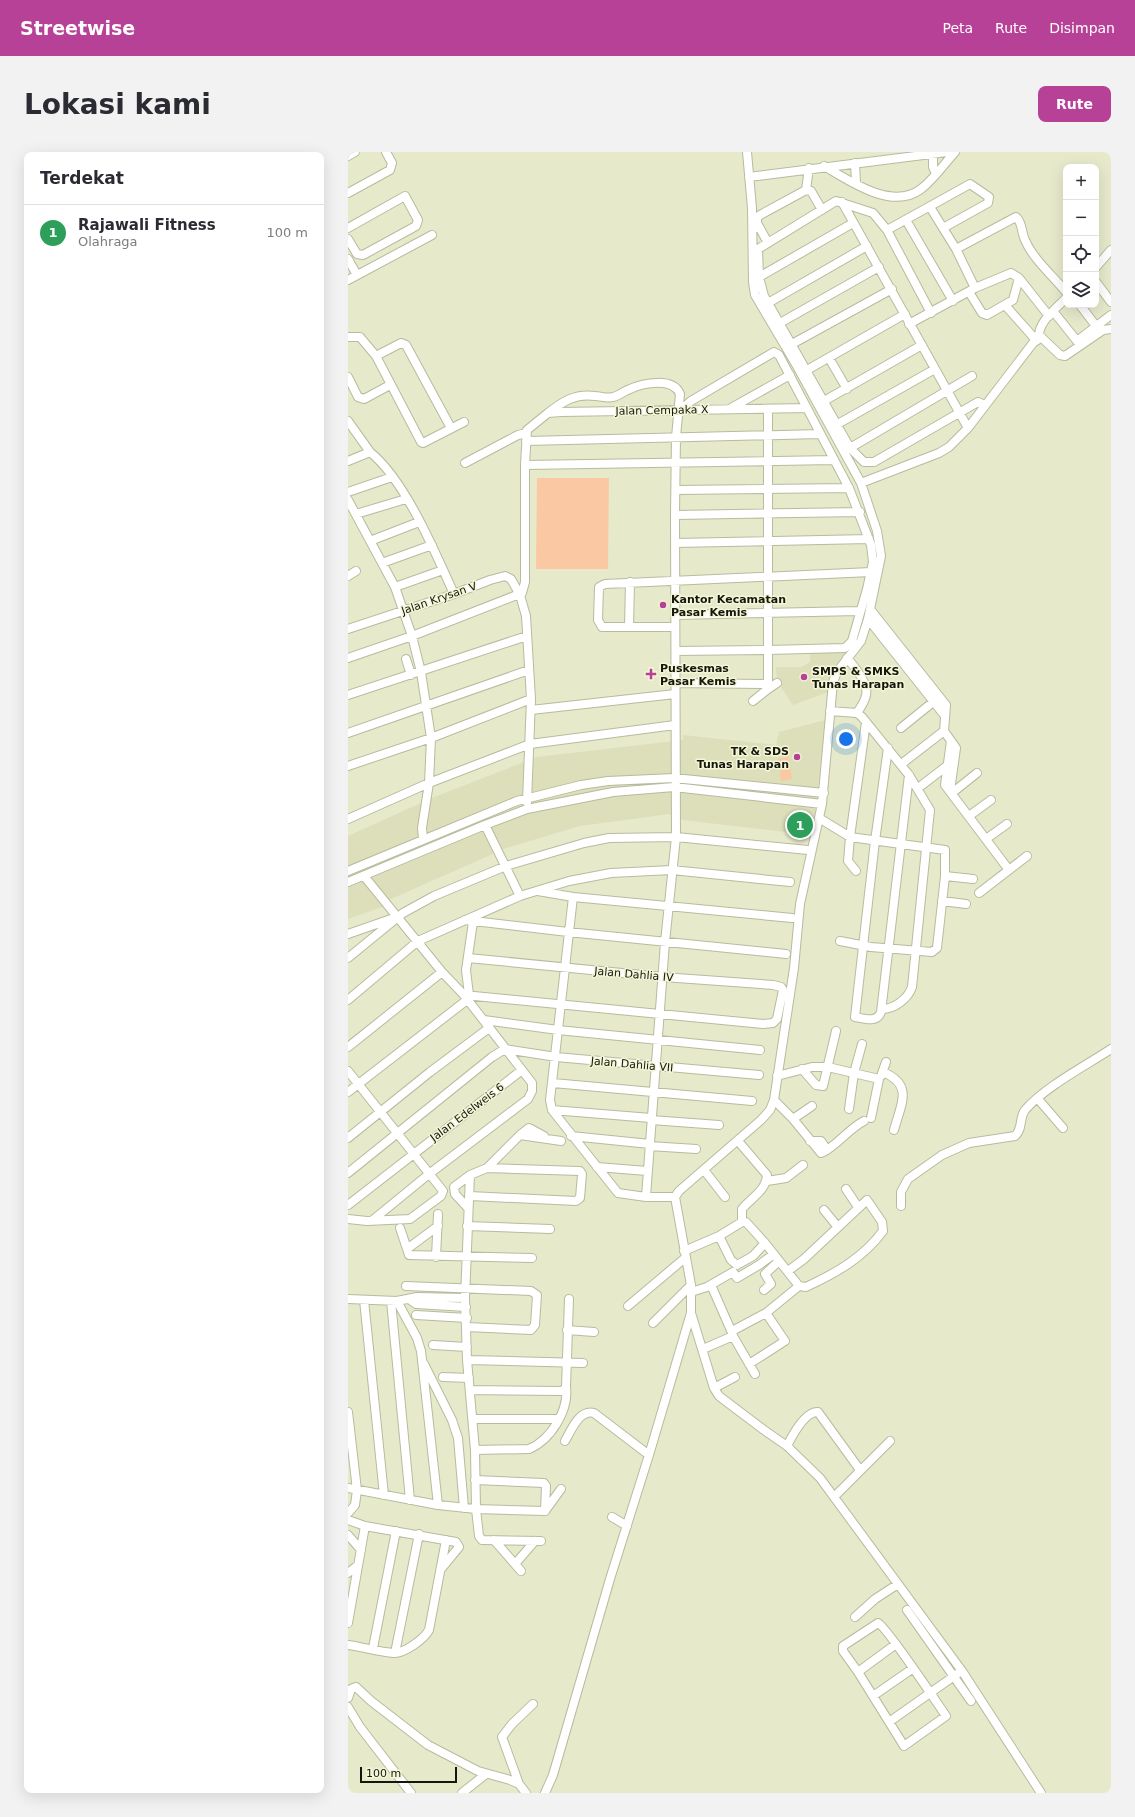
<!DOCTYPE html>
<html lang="id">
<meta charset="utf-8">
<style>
:root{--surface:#fff;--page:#f2f2f3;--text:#2b2b33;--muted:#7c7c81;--line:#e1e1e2;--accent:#b74197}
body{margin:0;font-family:"DejaVu Sans",sans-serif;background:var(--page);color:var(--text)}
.controls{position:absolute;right:12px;top:12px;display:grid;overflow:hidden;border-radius:8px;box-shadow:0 4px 16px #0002}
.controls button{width:36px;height:36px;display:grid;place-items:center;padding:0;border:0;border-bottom:1px solid var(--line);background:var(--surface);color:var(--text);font:20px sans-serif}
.scale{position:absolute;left:12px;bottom:10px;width:97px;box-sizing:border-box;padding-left:4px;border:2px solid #16170c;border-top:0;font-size:11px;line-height:14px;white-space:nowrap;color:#16170c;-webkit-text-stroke:3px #f3f6d7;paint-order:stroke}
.you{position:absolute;left:498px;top:587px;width:14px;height:14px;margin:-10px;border:3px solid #fff;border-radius:50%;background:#1a73e8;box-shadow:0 0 0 6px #1a73e833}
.badge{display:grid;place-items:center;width:26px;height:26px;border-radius:50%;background:var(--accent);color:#fff;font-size:13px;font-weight:700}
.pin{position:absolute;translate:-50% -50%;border:2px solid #fff;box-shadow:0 1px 4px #0006}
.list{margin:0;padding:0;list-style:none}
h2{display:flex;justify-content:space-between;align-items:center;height:52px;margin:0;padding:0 16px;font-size:17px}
h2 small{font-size:13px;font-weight:400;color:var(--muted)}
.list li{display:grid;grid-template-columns:26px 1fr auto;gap:12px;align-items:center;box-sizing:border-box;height:56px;padding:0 16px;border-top:1px solid var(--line)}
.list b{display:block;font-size:15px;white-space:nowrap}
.list p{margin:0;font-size:13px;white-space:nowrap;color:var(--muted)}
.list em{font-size:13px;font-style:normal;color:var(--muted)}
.icon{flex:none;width:22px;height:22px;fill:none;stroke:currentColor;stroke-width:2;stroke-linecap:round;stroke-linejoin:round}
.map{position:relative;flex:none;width:763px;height:1641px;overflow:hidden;border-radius:8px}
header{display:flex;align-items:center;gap:24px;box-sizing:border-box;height:56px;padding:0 20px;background:var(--accent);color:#fff}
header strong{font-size:19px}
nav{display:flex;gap:22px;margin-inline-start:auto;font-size:14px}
.intro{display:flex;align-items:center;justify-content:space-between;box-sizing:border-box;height:96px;padding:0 24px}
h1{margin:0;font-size:28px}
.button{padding:10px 18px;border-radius:8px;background:var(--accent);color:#fff;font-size:14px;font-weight:700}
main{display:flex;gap:24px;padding:0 24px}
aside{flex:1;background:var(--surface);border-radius:8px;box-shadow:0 4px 16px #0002}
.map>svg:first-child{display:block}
</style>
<header>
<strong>Streetwise</strong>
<nav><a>Peta</a><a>Rute</a><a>Disimpan</a></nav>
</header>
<div class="intro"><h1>Lokasi kami</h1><a class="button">Rute</a></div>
<main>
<aside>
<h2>Terdekat<small></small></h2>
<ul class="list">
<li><span class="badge" style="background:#2e9e5b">1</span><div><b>Rajawali Fitness</b><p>Olahraga</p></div><em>100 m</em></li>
</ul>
</aside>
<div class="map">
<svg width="763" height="1641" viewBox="0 0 763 1641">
<rect width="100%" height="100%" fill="#e6e9ca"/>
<path fill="#dcdfb9" d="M462 500H500L485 521 480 540 445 553 429 529 428 515H453L462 510Z
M478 568 464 683 335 668 321 662 232 674 158 696 43 747 34 755 0 767V684L84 646 189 605 335 588V583L428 593 431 580Z"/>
<path fill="#fac9a4" d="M189 326H261L260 417H188Z
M441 605 444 627 433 629 430 607Z"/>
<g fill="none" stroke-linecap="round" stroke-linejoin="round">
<defs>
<path id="minor" d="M585 2V15L588 22
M0 4 7 0
M507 11 508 31
M476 14C502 29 544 59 573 37 586 27 596 12 607 0
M401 25 599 0
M458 38 461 16
M0 41 42 18 44 11 38 0
M494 50 620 276
M558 68 605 149
M409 71 420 91
M0 76 57 44 70 68 68 74 15 103 9 102 0 87
M409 76V66L412 63 458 38 463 39 474 58
M539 78 583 161
M410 97 411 125 416 144 502 296 516 310H526L630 250 637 253
M410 97 488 49 525 61 539 78 622 32 641 45 640 51 595 76
M608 97 668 65C675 71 673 80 677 88 685 107 705 124 718 140
M0 107 9 123
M748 115 763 98
M411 125 505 71
M671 126 701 164
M0 128 84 83
M748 130 763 150
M621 140 634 161 639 163 665 148 671 126 663 121 627 136
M420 151 519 94
M657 153 688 188
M732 153 748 174
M705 159 729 189 763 163
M432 171 531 115
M561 172 627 136 608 97 582 55
M691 183 712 203 717 204 755 178 763 177
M0 185H12L28 204 73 290 75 291 116 270
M444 192 544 137
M28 204 53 191 58 193 103 276
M481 206 499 237
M459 218 557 162
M0 225 10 245 16 247 42 233
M476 249 574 193
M383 256 442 223
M459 256 213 260 200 261 179 278 177 313 486 308
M334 257 343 249 426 200 431 203 501 336 523 393 525 410 519 437 504 489 497 496 420 498V257
M200 261C214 250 227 241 247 244 253 244 259 247 265 245 271 244 276 239 282 237 295 231 325 225 332 242L328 285 327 363 328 685 317 790 298 1045H327
M0 269 22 300 0 309
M488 273 587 217
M178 289 472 282
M502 296 624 224
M22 300C57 328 87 400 106 442
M117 311 170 283 178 281
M513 331 591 301 601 295 620 276 685 191 691 187C689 170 708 157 718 146
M328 338 501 336
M0 340 44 325
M0 348 47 435 64 484 73 520 83 586 81 631 74 676 75 687
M8 362 58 347
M327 363 512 360
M22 389 71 370
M327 391 521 387
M34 411 84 393
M0 424 8 419
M47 435 95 418
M522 457 598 553 596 579 556 610
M327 463 512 459
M520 467 597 564
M281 475 282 430
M327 475H254L250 468 251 435 257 432 523 420
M0 477 106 442 142 428 157 424 163 427 172 443 178 464 183 547 179 650
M328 499 420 498V537L405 549
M0 506 64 484 174 441 177 430V313
M499 506C506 514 521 532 518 543 517 550 512 556 509 561
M58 507 63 523
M327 531 419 532
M420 537 429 531
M0 543 179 484
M183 558 327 542
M482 559 509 561 514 565 561 623 582 658 564 835C560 847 546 857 534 857
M553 576 590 546
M596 579 608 596 602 639
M0 581 181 518
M603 589 597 633 661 718
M540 596 527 689 507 865C517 867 529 871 533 860L561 623
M0 614 83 586 183 547
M574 633 600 613
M604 641 629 621
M621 664 643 648
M471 666 502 685 518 570
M0 667 81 631 182 592 327 573
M137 673 172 744
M638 687 659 672
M0 719 169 649 233 633 260 629 326 626 476 641
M16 724 94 820 116 843 184 931V939L180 947 81 1022 26 1067
M597 724 625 727
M0 730 137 673 179 657 265 640 326 635 474 652
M190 739 225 745
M631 741 679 704
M594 749 618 752
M117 768 220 780 438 802
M0 782 43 767
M492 789 523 795 584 800 589 796 597 724V698L502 685 500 709 508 719
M0 806 55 761 86 744 158 714 236 691 261 686 328 685 460 698
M116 843 415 872 425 871 429 867 435 838 433 835 425 833 315 825 120 806
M121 843 118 818 125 770
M0 848 70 789 172 744 221 729 263 721 324 718 442 730
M136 868 210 878 412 898
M0 895 94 820
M454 917 468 933 475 934 488 879
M0 919 95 1039 93 1044 62 1067 19 1069 0 1067
M535 920C566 933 553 952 546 978
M429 924 464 915H480L531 927 523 966
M533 924 538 910
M205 931 404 949
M0 940 119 848
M690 947 715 976
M426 948 445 967
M464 954 445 967 473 1001C487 996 500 977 516 969
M501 957 506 921 514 892
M204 958 270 1041 298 1045
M303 966 204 958 202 948 225 745 444 766
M303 968 371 973
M172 983 181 976 196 984
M223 984 302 992
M0 986 82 920 141 876
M390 989 419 1023C418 1039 403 1046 394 1057V1070
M462 989H473L479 998
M301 994 348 997
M249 1015 299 1019
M356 1018 377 1045
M0 1021 144 905 157 897 208 905 411 923
M419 1029 438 1026 455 1013
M498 1037 510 1055
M122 1044 228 1049 232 1046 234 1022 232 1019 139 1016
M0 1053 174 918
M553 1054V1040L560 1027 594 1003 621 991 667 984C675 977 671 966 677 958 697 935 737 914 763 897
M120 1056 107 1042 106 1035 122 1023 139 1016 172 983 213 989
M476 1058 489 1074
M119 1074 202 1077
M52 1076 61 1103 184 1106
M371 1084 383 1108 389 1113 405 1104 417 1091
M59 1097 90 1074
M336 1099 371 1084 394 1070H398L417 1091 451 1134 458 1135C488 1121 515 1106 535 1079L534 1070 519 1048 456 1107 440 1119
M88 1105 90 1062
M363 1133 385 1183
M58 1134 183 1139 189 1143 187 1173 183 1178 119 1175
M416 1138 423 1132 417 1122 431 1109
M343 1140 359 1135 385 1120 389 1126 411 1113 426 1102
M0 1147 49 1149 69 1145 117 1146
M61 1147 68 1152 118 1155
M16 1148 36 1343
M43 1149 62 1348
M49 1149 69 1186 73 1199 90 1353
M280 1154 337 1106
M343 1161 366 1236 371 1244 416 1278 439 1294 472 1326 614 1519 693 1641
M68 1163 119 1166
M305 1171 343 1133
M219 1178 246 1180
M384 1179 418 1161 451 1134
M85 1193 119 1195
M355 1197 385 1184 407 1222
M119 1208 235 1211
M76 1212 104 1268 110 1286 116 1356
M401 1212 437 1189 418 1161
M95 1225 121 1226
M366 1236 387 1225
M123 1238 215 1239 218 1235 221 1147
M0 1260 9 1338 7 1353 0 1361
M125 1267H210
M217 1289C223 1279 231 1257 246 1261L301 1303
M439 1294C444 1284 457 1259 470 1260L512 1318
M127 1298 181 1297C203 1288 221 1258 218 1235
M127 1328 196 1331 198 1334 197 1359
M0 1336 90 1353 128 1357 127 1298 119 1208 117 1146 122 1023
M486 1345 542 1289
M197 1359 213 1337
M264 1365 279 1374
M0 1368 17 1374 108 1390 111 1395 93 1417
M0 1383 13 1398
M146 1388 173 1419
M193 1389 134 1388 131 1384 128 1357 197 1359
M167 1412 187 1389
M0 1421 10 1413
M559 1458 623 1549
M507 1465 527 1447 550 1432
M0 1471 17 1374
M530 1471C538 1474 589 1551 598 1564L556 1594 510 1520 495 1499V1494Z
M0 1493C15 1495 31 1500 46 1501 57 1501 76 1487 81 1478L98 1388
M25 1496 48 1379
M47 1501 71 1382
M510 1520 548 1492
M525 1544 564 1517
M0 1546 3 1537 8 1535 23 1549 80 1593 130 1619 162 1628 171 1632 178 1641
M0 1555 12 1575 63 1641
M541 1570 609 1522
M171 1632 154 1585 164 1572 185 1552
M114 1641 138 1622
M197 1641 205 1623 262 1427 301 1303 343 1161V1133L327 1045 331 1039 413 968 422 958 426 948 446 816 452 752 474 652 485 530 489 520 513 489 520 467 533 404 529 379 513 331 449 214 407 143 405 130 404 56 399 0"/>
</defs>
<use href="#minor" stroke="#b8bb9e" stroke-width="10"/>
<use href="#minor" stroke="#fff" stroke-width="8"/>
</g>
<g fill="#b74197" stroke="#f3f6d7" stroke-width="1.5">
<circle cx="315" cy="453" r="4"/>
<path d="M301 516h4v4h4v4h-4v4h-4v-4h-4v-4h4z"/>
<circle cx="456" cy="525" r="4"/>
<circle cx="449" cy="605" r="4"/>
</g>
<g text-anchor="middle" stroke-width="3" stroke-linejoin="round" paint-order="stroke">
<g font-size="11" fill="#16170c" stroke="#f3f6d7">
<text transform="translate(314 258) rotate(-1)" y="4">Jalan Cempaka X</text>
<text transform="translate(91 446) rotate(-19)" y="4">Jalan Krysan V</text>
<text transform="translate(286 822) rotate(5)" y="4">Jalan Dahlia IV</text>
<text transform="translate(284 912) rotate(5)" y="4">Jalan Dahlia VII</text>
<text transform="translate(119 960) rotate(-37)" y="4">Jalan Edelweis 6</text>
</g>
<g font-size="11" font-weight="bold" fill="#16170c" stroke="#f3f6d7" text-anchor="start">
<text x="323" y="451">Kantor Kecamatan<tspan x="323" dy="13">Pasar Kemis</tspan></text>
<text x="312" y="520">Puskesmas<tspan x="312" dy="13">Pasar Kemis</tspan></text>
<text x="464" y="523">SMPS &amp; SMKS<tspan x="464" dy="13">Tunas Harapan</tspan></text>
<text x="441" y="603" text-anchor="end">TK &amp; SDS<tspan x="441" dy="13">Tunas Harapan</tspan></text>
</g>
</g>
</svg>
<div class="controls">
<button>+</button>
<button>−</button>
<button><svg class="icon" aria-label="locate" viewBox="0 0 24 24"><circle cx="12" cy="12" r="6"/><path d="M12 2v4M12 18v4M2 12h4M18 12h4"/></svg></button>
<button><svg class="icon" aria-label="layers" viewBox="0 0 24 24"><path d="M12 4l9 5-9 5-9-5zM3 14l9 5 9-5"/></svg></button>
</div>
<div class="scale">100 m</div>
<div class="you"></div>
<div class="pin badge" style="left:452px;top:673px;background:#2e9e5b">1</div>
</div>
</main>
